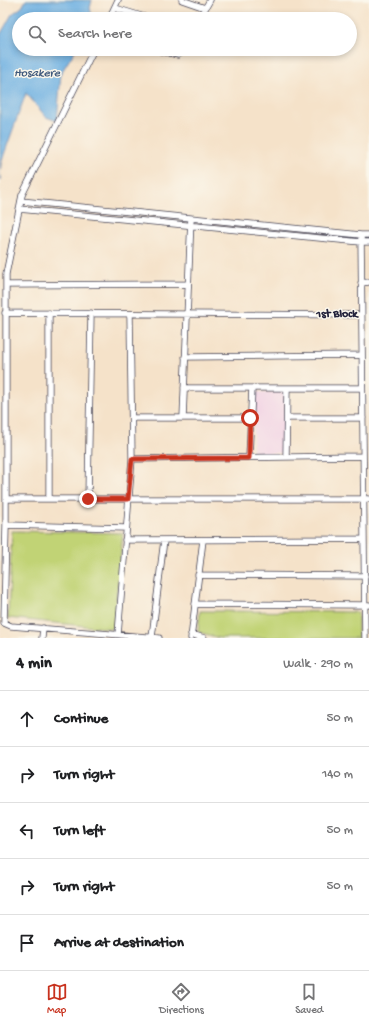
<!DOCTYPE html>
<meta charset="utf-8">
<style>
:root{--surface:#fff;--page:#f2f2f2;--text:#202124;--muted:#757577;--line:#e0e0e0;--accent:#c8321e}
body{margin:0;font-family:"Gochi Hand",sans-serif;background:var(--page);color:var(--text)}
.stop{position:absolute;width:12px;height:12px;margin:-9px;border:3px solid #c8321e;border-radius:50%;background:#fff}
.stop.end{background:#c8321e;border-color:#fff;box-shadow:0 1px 4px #0008}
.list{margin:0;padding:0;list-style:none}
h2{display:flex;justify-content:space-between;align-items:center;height:52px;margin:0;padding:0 16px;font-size:17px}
h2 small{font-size:13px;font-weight:400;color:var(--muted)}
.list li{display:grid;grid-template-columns:26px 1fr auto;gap:12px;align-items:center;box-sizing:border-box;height:56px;padding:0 16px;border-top:1px solid var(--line)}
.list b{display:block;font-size:15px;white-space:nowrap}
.list em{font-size:13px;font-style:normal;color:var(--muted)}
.icon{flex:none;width:22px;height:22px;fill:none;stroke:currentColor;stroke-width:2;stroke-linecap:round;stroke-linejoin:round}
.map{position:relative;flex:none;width:369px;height:638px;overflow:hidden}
.search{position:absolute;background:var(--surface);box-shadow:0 2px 6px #0003;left:12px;right:12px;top:12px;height:44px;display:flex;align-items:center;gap:10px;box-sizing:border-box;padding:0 14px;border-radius:22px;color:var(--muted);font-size:15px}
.sheet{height:332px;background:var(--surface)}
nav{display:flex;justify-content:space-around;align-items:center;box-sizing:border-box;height:56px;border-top:1px solid var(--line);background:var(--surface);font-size:11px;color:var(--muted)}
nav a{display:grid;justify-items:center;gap:2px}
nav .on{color:var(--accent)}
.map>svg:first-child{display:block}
</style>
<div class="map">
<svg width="369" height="638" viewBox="0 0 369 638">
<rect width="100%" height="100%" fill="#fbf7ec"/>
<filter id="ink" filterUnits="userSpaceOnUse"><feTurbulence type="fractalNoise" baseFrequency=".025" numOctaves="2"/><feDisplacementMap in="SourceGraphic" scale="8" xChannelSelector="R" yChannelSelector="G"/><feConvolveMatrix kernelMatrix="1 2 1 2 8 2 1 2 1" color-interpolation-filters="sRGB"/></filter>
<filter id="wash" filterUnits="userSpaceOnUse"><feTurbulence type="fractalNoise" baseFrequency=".012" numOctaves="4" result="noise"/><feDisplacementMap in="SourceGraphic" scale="16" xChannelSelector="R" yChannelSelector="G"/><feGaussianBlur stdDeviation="0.9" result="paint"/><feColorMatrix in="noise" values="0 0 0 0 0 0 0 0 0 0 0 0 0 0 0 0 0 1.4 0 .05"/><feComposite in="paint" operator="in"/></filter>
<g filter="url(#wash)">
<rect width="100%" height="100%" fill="#f5e2c9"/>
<path fill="#f1d0e3" d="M254 392H285V453H253Z"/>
<path fill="#c1d375" stroke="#727a58" d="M12 531 123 533 113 629 8 618Z
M200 611 358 612V638H219L198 632Z"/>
<path fill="#6cafe1" stroke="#47688e" d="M26 0H92L90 8 93 19H19V49H76L61 73 57 121 46 117 26 93 1 163 0 180V35L12 14 22 7Z"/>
</g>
<g filter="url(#ink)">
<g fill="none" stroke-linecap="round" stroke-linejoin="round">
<defs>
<path id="minor" d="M182 0 205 8
M115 8 151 19
M109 19 118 0
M199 19 210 0
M94 49 22 195 6 274V525L126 528
M153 49 178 55 181 49
M21 201 361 235H369
M19 209 361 242H369
M361 235 365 638
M361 283 369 282
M6 285 188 284
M5 313 361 315
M49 313V499
M185 357 362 355
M184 388H362
M132 418H250
M183 418 191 218
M287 418H363
M249 457 252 388
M286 457 287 388
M132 459 363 456
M6 499H369
M88 499 91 313
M6 525 4 623 11 626 159 638
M125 540 364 539
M198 575 365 576
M195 604 369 605
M191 634 204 638
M118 635 132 459 130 314
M152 637 164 540
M42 638 43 628
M191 638 203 540"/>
</defs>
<use href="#minor" stroke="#423f50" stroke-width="7"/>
<use href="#minor" stroke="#fff" stroke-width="5.5"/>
</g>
</g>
<g fill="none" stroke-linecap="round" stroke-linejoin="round" filter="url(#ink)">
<path stroke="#c8321e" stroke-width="5" d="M88 499H128L132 459 249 458 250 418"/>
</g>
<g text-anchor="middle" stroke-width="3" stroke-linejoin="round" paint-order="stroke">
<g font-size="12" font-style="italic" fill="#405a7d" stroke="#fbf7ec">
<text x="37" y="76">Hosakere</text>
</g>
<g font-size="12" font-weight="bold" fill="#22223b" stroke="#fbf7ec">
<text x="337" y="317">1st Block</text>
</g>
</g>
</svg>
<div class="stop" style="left:250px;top:418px"></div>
<div class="stop end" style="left:88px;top:499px"></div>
<div class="search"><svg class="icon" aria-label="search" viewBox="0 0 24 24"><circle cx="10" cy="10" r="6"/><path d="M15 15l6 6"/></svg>Search here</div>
</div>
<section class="sheet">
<h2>4 min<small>Walk · 290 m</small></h2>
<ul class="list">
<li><svg class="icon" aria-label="ahead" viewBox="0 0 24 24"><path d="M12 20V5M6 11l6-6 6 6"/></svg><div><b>Continue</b></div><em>50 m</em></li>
<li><svg class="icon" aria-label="right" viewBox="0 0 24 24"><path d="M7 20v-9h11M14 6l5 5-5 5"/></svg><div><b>Turn right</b></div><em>140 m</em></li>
<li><svg class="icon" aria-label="left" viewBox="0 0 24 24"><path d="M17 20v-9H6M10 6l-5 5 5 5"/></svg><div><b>Turn left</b></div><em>50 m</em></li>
<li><svg class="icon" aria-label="right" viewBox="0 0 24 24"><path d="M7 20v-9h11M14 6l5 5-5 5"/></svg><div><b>Turn right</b></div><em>50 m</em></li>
<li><svg class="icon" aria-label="arrive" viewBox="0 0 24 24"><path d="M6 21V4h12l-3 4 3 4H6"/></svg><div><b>Arrive at destination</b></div></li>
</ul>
</section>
<nav>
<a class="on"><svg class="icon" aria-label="map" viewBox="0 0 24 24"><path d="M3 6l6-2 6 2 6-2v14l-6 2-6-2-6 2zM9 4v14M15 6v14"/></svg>Map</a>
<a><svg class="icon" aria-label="directions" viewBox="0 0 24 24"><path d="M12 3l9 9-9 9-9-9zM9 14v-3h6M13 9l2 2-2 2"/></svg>Directions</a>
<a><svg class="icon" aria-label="saved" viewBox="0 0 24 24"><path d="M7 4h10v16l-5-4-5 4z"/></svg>Saved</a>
</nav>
